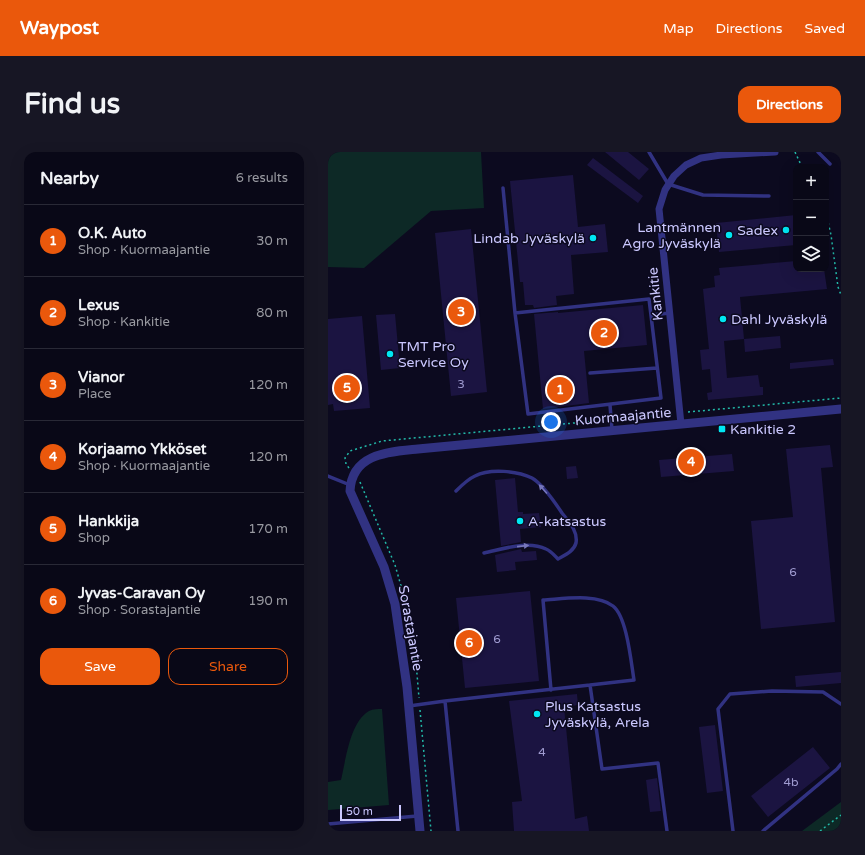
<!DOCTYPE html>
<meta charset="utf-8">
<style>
:root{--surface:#090817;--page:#171624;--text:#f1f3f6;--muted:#999aa1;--line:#292936;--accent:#ea580c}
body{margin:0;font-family:"Varela Round",sans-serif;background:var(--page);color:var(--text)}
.controls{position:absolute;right:12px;top:12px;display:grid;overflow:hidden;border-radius:8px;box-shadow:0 4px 16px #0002}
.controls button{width:36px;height:36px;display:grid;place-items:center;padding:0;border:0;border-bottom:1px solid var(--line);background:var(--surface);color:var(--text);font:20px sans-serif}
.scale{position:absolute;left:12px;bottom:10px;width:61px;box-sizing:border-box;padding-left:4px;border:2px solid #cbc8ff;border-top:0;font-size:11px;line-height:14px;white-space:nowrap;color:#cbc8ff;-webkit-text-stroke:3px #0c0a1f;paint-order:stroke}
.you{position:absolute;left:223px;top:270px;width:14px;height:14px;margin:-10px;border:3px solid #fff;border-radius:50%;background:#1a73e8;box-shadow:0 0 0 6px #1a73e833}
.badge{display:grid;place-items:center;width:26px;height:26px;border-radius:50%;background:var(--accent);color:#fff;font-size:13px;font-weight:700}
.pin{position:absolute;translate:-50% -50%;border:2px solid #fff;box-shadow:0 1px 4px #0006}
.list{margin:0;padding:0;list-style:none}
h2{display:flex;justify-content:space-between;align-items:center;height:52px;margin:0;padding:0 16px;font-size:17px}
h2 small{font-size:13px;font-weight:400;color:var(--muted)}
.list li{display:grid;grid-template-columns:26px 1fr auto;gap:12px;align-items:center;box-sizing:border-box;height:72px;padding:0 16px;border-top:1px solid var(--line)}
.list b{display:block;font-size:15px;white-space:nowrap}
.list p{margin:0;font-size:13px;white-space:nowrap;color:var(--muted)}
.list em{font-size:13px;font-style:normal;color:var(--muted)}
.actions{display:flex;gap:8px;padding:12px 16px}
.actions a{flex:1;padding:9px 0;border:1px solid var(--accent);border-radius:12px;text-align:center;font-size:14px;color:var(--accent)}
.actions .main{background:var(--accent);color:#fff}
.icon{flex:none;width:22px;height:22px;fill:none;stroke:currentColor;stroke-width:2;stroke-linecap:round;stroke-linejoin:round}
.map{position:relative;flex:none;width:513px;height:679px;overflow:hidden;border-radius:12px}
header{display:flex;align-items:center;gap:24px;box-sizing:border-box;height:56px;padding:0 20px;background:var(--accent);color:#fff}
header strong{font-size:19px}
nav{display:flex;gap:22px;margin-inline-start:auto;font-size:14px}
.intro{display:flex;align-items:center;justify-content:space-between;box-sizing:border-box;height:96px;padding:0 24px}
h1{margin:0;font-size:28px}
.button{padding:10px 18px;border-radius:12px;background:var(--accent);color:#fff;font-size:14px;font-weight:700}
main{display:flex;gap:24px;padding:0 24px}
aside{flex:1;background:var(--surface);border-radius:12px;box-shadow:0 4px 16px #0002}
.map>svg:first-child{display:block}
</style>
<header>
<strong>Waypost</strong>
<nav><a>Map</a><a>Directions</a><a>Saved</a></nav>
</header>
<div class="intro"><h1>Find us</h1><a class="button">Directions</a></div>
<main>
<aside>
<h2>Nearby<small>6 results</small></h2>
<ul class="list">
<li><span class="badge">1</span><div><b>O.K. Auto</b><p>Shop · Kuormaajantie</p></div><em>30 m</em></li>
<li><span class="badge">2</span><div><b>Lexus</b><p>Shop · Kankitie</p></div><em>80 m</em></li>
<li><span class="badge">3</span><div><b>Vianor</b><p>Place</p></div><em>120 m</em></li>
<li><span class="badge">4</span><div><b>Korjaamo Ykköset</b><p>Shop · Kuormaajantie</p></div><em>120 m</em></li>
<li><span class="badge">5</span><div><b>Hankkija</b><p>Shop</p></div><em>170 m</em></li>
<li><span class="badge">6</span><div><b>Jyvas-Caravan Oy</b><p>Shop · Sorastajantie</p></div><em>190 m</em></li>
</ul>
<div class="actions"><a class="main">Save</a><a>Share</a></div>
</aside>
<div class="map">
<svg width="513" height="679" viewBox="0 0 513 679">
<rect width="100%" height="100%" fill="#0c0a1f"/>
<path fill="#0d2926" d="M0 0H153L156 56 103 59 36 116 0 115Z
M54 557 61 653 0 658V630L13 628C18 607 22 570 41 559 45 557 50 557 54 557Z
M513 650V679H474Z"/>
<path fill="#1b1441" d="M277 0H300L321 17 311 28Z
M265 6 315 44 310 51 259 13Z
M245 23 250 75 277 72 280 100 243 103 246 142 228 144 229 153 206 156 205 153H197L195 130H192L182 29Z
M468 63V93L391 100 388 71Z
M143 77 159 240 123 244 107 81Z
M468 109V117H496L499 137 412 145 416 187 452 184 453 196 417 200 416 187 396 189 399 226 430 223 432 235H435V243L380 248 379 241 384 240 382 217 374 218 372 198 381 197 375 137 387 135 386 124 392 123 391 116Z
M315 153 319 193 256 199 261 251 215 257 206 162 230 160V161Z
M67 162 72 216 53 218 48 163Z
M34 164 42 256 6 259 5 252 0 253V167Z
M505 207 506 213 462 217V211Z
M502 293 505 315 493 316 507 470 433 477 423 369 465 365 458 297Z
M404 302 406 319 333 325 331 308Z
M248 314 250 326 239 327 238 315Z
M187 326 190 360H195V362L211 361 213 375 192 377 193 390 173 394 167 328Z
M193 397 194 400 208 399 209 408 187 410 188 418 169 420 167 403Z
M202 439 211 529 137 536 128 446Z
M513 520V531L468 535 467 524Z
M249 542 250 553 236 555 247 667 259 664 261 679H186L184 650 194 649 181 549Z
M387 573 395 639 379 641 371 575Z
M485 595 502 616 440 665 423 644Z
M329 626 333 659 322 660 318 628Z"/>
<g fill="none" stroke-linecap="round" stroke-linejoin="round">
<path stroke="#22b9a8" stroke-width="1.5" stroke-dasharray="2 3" stroke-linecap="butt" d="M0 0H1
M467 0 474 15
M498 61 503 83 510 135 513 143
M360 260 513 246
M288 267 344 262
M21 316 18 312 17 306 22 299 54 289 278 268
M32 330 67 413 78 451 89 522 91 546
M92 558 103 679
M492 679 513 663"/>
<path stroke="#313282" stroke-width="3.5" d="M321 0 340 32 375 43 441 44
M490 0 502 12
M175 36 187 161
M321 147 333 246 200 262 187 161Z
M323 163 342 161
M262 221 329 216
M282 253 284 278
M0 324 22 333
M128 339C134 333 140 327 147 324 162 316 190 319 204 326 213 331 228 352 234 361 241 370 250 379 248 391 246 399 237 403 230 407 227 404 223 399 218 397 200 388 175 397 156 401
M223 538 215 448C234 447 269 441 285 454 299 465 303 510 306 528L262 533
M117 549 262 533 274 617 330 611 339 679
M81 554 117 549 130 679
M0 672 89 664
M405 679 390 557 402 542 444 539 495 540 513 552
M435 679 509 617 513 612"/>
<path stroke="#313282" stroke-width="7" d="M353 272 331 57 337 38 346 24 358 13 373 6 393 3 447 0"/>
<path stroke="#313282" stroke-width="9" d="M92 679 79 535 67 452 56 415 22 339C24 301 61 300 90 297L513 257"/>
</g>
<defs><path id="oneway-solid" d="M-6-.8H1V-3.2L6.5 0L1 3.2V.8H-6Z"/></defs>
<g fill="#7676ba">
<use href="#oneway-solid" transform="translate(215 337) rotate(-132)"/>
<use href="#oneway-solid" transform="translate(195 394) rotate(-6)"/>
</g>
<g fill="#00e7f3" stroke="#0c0a1f" stroke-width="1.5">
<circle cx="458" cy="78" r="4"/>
<circle cx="401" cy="83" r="4"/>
<circle cx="265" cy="86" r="4"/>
<circle cx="395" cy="167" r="4"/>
<circle cx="62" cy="202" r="4"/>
<rect x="390" y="273" width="8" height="8" rx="2"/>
<circle cx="192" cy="369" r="4"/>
<circle cx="209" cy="562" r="4"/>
</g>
<g text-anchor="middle" stroke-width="3" stroke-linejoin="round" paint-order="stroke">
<g font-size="12" fill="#9f9bd0">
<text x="133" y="236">3</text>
<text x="465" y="424">6</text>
<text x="169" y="491">6</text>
<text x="214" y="604">4</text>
<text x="463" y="634">4b</text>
</g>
<g font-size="14" fill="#cbc8ff" stroke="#0c0a1f" text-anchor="start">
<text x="393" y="80" text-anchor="end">Lantmännen<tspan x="393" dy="16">Agro Jyväskylä</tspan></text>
<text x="450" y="83" text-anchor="end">Sadex</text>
<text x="257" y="91" text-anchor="end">Lindab Jyväskylä</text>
<text x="403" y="172">Dahl Jyväskylä</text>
<text x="70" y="199">TMT Pro<tspan x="70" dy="16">Service Oy</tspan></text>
<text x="402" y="282">Kankitie 2</text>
<text x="200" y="374">A-katsastus</text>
<text x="217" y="559">Plus Katsastus<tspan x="217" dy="16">Jyväskylä, Arela</tspan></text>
</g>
<g font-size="14" fill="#cbc8ff" stroke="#0c0a1f">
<text transform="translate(327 142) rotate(-96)" y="5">Kankitie</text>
<text transform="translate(295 264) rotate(-5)" y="5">Kuormaajantie</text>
<text transform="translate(83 476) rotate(80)" y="5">Sorastajantie</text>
</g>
</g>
</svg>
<div class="controls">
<button>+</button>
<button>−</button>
<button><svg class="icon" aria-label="layers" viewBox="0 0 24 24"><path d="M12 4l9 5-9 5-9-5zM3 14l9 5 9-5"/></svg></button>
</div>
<div class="scale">50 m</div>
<div class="you"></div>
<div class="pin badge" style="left:232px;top:238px">1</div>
<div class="pin badge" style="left:276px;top:181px">2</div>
<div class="pin badge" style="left:133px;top:160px">3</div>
<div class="pin badge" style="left:363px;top:310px">4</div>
<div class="pin badge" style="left:19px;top:236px">5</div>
<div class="pin badge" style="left:141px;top:491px">6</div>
</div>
</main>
